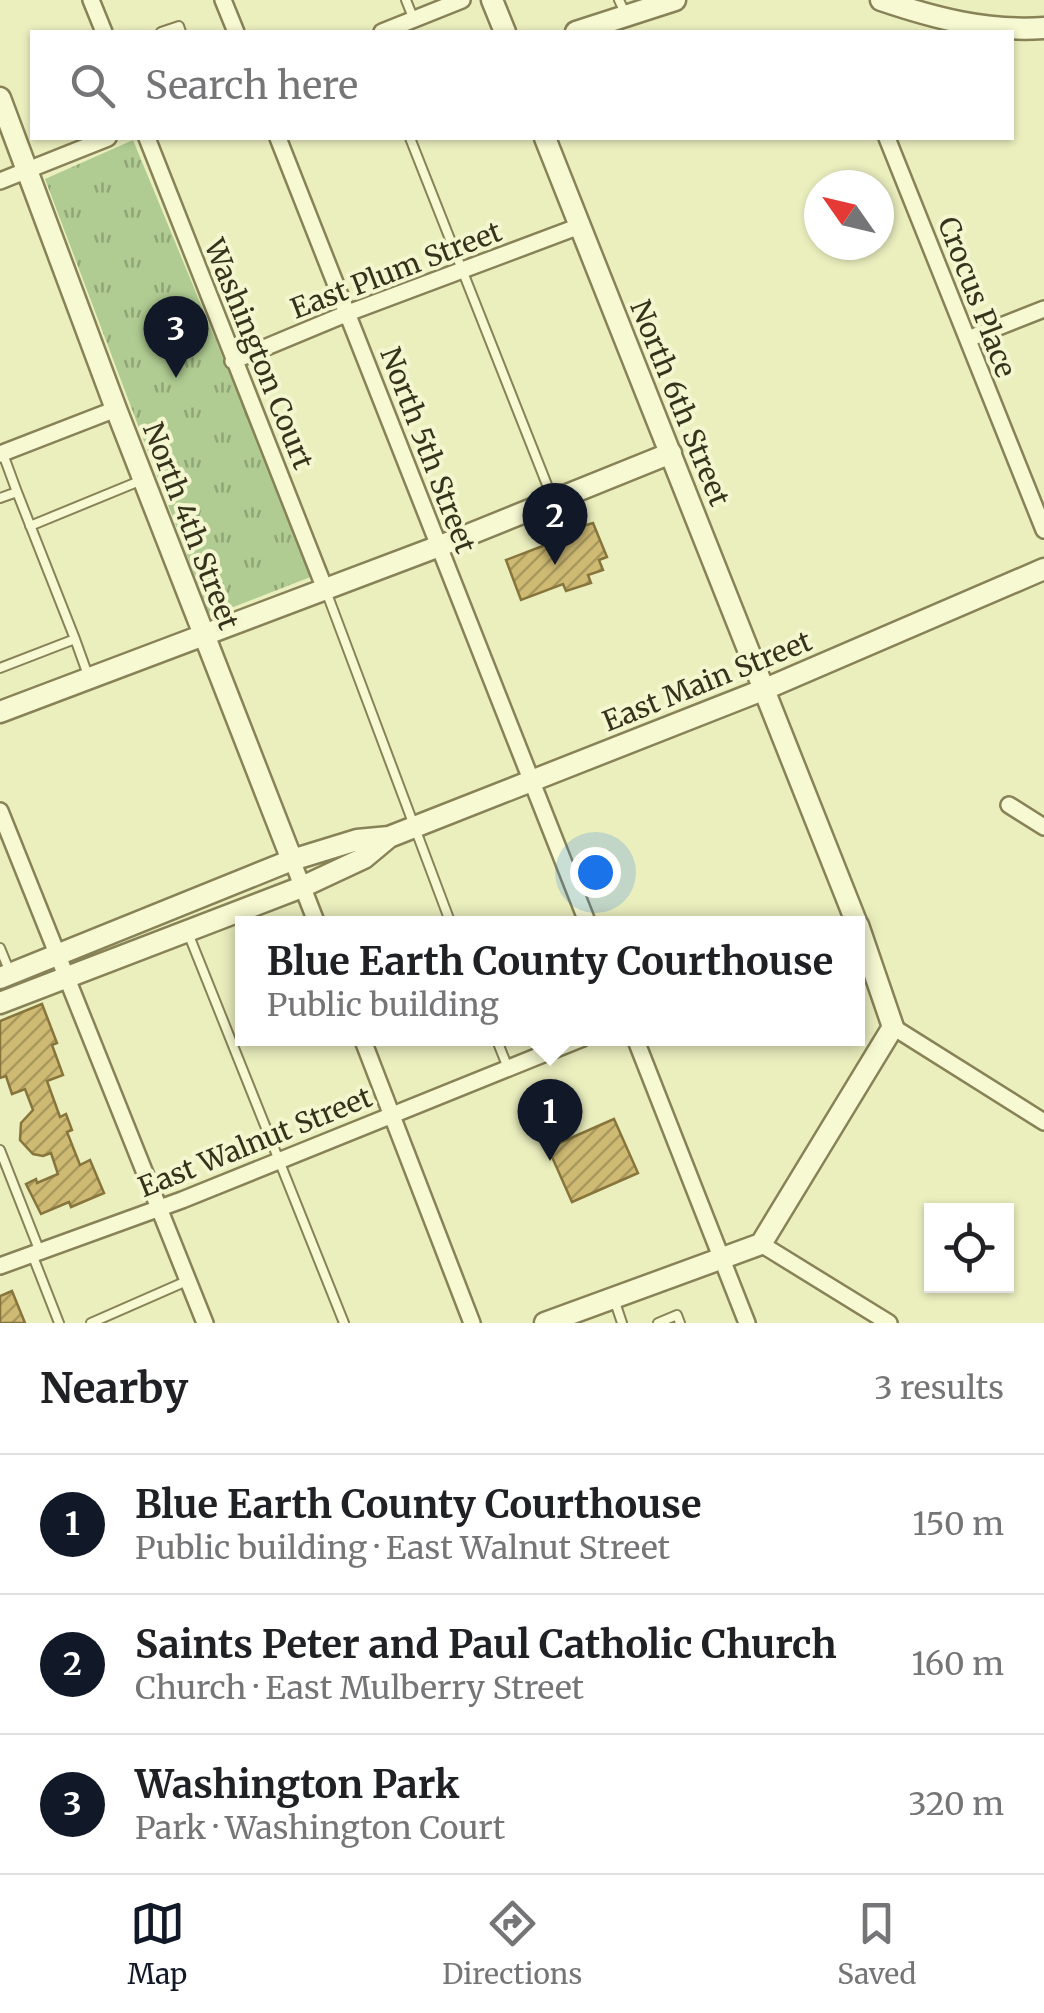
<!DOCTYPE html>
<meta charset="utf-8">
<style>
:root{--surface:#fff;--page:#f2f2f2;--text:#202124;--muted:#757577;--line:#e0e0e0;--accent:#111827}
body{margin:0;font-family:Merriweather,serif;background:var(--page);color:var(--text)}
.controls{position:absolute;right:30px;bottom:30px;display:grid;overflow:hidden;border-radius:0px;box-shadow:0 2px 8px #0004}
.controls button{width:90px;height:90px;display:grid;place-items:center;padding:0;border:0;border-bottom:2px solid var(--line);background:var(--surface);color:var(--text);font:50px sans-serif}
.compass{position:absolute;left:804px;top:170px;width:90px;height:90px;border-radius:50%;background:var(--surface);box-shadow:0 2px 8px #0004;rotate:304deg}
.you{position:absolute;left:595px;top:872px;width:35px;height:35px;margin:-25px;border:8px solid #fff;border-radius:50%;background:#1a73e8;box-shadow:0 0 0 15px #1a73e833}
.badge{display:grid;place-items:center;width:65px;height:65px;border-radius:50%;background:var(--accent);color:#fff;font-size:32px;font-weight:700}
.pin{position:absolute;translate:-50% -82px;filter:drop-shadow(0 2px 5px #0008)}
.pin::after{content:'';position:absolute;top:52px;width:35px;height:30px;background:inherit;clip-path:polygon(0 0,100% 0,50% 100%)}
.popup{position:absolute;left:235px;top:916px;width:630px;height:130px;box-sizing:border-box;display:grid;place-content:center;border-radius:0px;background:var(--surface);filter:drop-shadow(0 2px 8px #0005);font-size:32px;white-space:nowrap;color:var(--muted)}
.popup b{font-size:38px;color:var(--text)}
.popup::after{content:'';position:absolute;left:50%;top:100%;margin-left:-20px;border:20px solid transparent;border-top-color:var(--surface)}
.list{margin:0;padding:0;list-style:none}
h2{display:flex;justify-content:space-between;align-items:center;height:130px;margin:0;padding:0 40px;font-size:42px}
h2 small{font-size:32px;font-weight:400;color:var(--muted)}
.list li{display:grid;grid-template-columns:65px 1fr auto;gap:30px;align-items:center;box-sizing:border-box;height:140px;padding:0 40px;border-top:2px solid var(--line)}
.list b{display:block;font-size:38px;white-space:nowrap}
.list p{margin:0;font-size:32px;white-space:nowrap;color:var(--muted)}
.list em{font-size:32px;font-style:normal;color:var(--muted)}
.icon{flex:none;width:55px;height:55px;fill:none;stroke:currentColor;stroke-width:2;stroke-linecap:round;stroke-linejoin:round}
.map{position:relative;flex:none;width:1044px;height:1323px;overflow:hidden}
.search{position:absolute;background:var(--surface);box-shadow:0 2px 8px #0004;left:30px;right:30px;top:30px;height:110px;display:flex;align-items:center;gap:25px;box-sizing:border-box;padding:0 35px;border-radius:0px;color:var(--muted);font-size:38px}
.sheet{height:550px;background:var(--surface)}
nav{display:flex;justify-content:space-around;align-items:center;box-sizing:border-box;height:140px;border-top:2px solid var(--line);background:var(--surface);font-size:28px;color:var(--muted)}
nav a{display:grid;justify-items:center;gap:5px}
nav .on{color:var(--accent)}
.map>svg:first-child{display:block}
</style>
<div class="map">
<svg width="1044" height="1323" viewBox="0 0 1044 1323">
<defs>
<pattern id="park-tufts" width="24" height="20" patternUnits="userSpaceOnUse" patternTransform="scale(2.5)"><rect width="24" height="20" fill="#b0cc92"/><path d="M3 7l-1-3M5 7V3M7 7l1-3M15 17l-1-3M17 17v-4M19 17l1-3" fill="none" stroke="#90a676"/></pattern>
<pattern id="building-hatch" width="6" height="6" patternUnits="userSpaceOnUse" patternTransform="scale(2.5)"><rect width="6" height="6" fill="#ceba73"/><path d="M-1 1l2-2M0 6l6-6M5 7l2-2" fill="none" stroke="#a8985e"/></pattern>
</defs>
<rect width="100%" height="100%" fill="#ebefbe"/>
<path fill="url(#park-tufts)" d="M133 140 313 576 210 616 45 179Z"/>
<path fill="url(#building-hatch)" stroke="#87753c" stroke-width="2.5" d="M593 523 607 557 599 560 603 570 588 575 591 583 566 591 563 584 521 600 506 560 548 544 545 537Z
M42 1004 57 1043 52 1045 63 1075 47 1081 60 1117 66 1114 72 1130 67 1132 80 1165 90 1160 104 1193 71 1207 69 1202 41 1214 26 1184 36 1179 37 1183 58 1174 51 1153 43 1156 33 1154 20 1140 21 1123 33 1110 25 1089 12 1094 6 1076 0 1078V1021Z
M614 1119 638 1173 572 1202 548 1148Z
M12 1291 25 1323H0V1296Z"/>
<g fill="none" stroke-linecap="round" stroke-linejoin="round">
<defs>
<path id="service" d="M406 0 414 20
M619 0 626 15
M161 32 179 26 181 32
M410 138 553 500
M3 454 17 492
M0 498 17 492 75 639 0 668
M30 526 142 480
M326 591 451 924
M75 639 89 678
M188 933 344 1323
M0 948 9 970
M496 1038 508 1068
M0 1150 40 1252
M32 1254 59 1323
M614 1299 622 1323
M91 1323 189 1280
M658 1323 677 1315 680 1323"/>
<path id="minor" d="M91 0 104 32
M223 0 236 32
M382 32 462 0
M147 138 325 589
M278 138 588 924
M887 138 1044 530
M0 181 108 138
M968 339 1044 309
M233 361 348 313 577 227
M0 454 116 409
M1009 805 1044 827
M0 811 205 1323
M292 860 317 924
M893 1027 1044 1122
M362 1038 472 1323
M635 1038 747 1323
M761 1244 889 1323
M0 1266 182 1200 583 1038"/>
<path id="tertiary" d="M492 0 505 32
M881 0C934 18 987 32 1044 28
M576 32 675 0
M0 98 116 409 292 860
M545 138 857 924
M0 712 458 539 671 453
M0 978 292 860 357 840 389 837 765 689 1044 569
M0 1003 302 887 364 858 388 838
M545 1323 761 1244 893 1027 858 925"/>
</defs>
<use href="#service" stroke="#878257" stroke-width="12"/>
<use href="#minor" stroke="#878257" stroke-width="20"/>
<use href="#tertiary" stroke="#878257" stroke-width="25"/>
<use href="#service" stroke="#f6f9d1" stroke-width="8"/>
<use href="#minor" stroke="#f6f9d1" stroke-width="15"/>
<use href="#tertiary" stroke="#f6f9d1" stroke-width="20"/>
</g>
<g text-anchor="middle" stroke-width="8" stroke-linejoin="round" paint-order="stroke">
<g font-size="28" fill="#36321c" stroke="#f3f6ce">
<text transform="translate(396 270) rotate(-21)" y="10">East Plum Street</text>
<text transform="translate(977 297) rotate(69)" y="10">Crocus Place</text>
<text transform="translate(259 354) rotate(68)" y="10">Washington Court</text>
<text transform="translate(680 403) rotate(68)" y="10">North 6th Street</text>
<text transform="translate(428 450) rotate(69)" y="10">North 5th Street</text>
<text transform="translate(191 526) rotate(69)" y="10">North 4th Street</text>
<text transform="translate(707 681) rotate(-22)" y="10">East Main Street</text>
<text transform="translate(255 1142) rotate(-22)" y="10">East Walnut Street</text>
</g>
</g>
</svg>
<div class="controls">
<button><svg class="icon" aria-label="locate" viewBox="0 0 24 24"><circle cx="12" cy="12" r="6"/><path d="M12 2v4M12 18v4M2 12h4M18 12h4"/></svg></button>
</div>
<svg class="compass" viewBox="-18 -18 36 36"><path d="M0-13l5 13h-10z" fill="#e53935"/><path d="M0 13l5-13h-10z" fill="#757577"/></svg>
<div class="you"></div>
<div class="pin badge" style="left:550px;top:1161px">1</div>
<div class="popup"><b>Blue Earth County Courthouse</b>Public building</div>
<div class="pin badge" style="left:555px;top:565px">2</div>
<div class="pin badge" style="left:176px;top:378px">3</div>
<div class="search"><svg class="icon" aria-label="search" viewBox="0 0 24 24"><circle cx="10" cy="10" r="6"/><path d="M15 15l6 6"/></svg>Search here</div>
</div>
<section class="sheet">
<h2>Nearby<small>3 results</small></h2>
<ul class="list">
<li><span class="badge">1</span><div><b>Blue Earth County Courthouse</b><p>Public building · East Walnut Street</p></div><em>150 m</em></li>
<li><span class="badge">2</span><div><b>Saints Peter and Paul Catholic Church</b><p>Church · East Mulberry Street</p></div><em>160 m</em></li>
<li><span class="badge">3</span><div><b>Washington Park</b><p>Park · Washington Court</p></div><em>320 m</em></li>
</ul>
</section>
<nav>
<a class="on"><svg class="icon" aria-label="map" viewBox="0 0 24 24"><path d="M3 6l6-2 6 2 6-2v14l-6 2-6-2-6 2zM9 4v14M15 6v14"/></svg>Map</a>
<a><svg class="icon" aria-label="directions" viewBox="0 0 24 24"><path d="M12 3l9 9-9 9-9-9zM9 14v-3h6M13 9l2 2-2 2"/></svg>Directions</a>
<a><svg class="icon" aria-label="saved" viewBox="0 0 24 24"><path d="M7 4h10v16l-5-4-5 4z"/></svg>Saved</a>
</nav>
